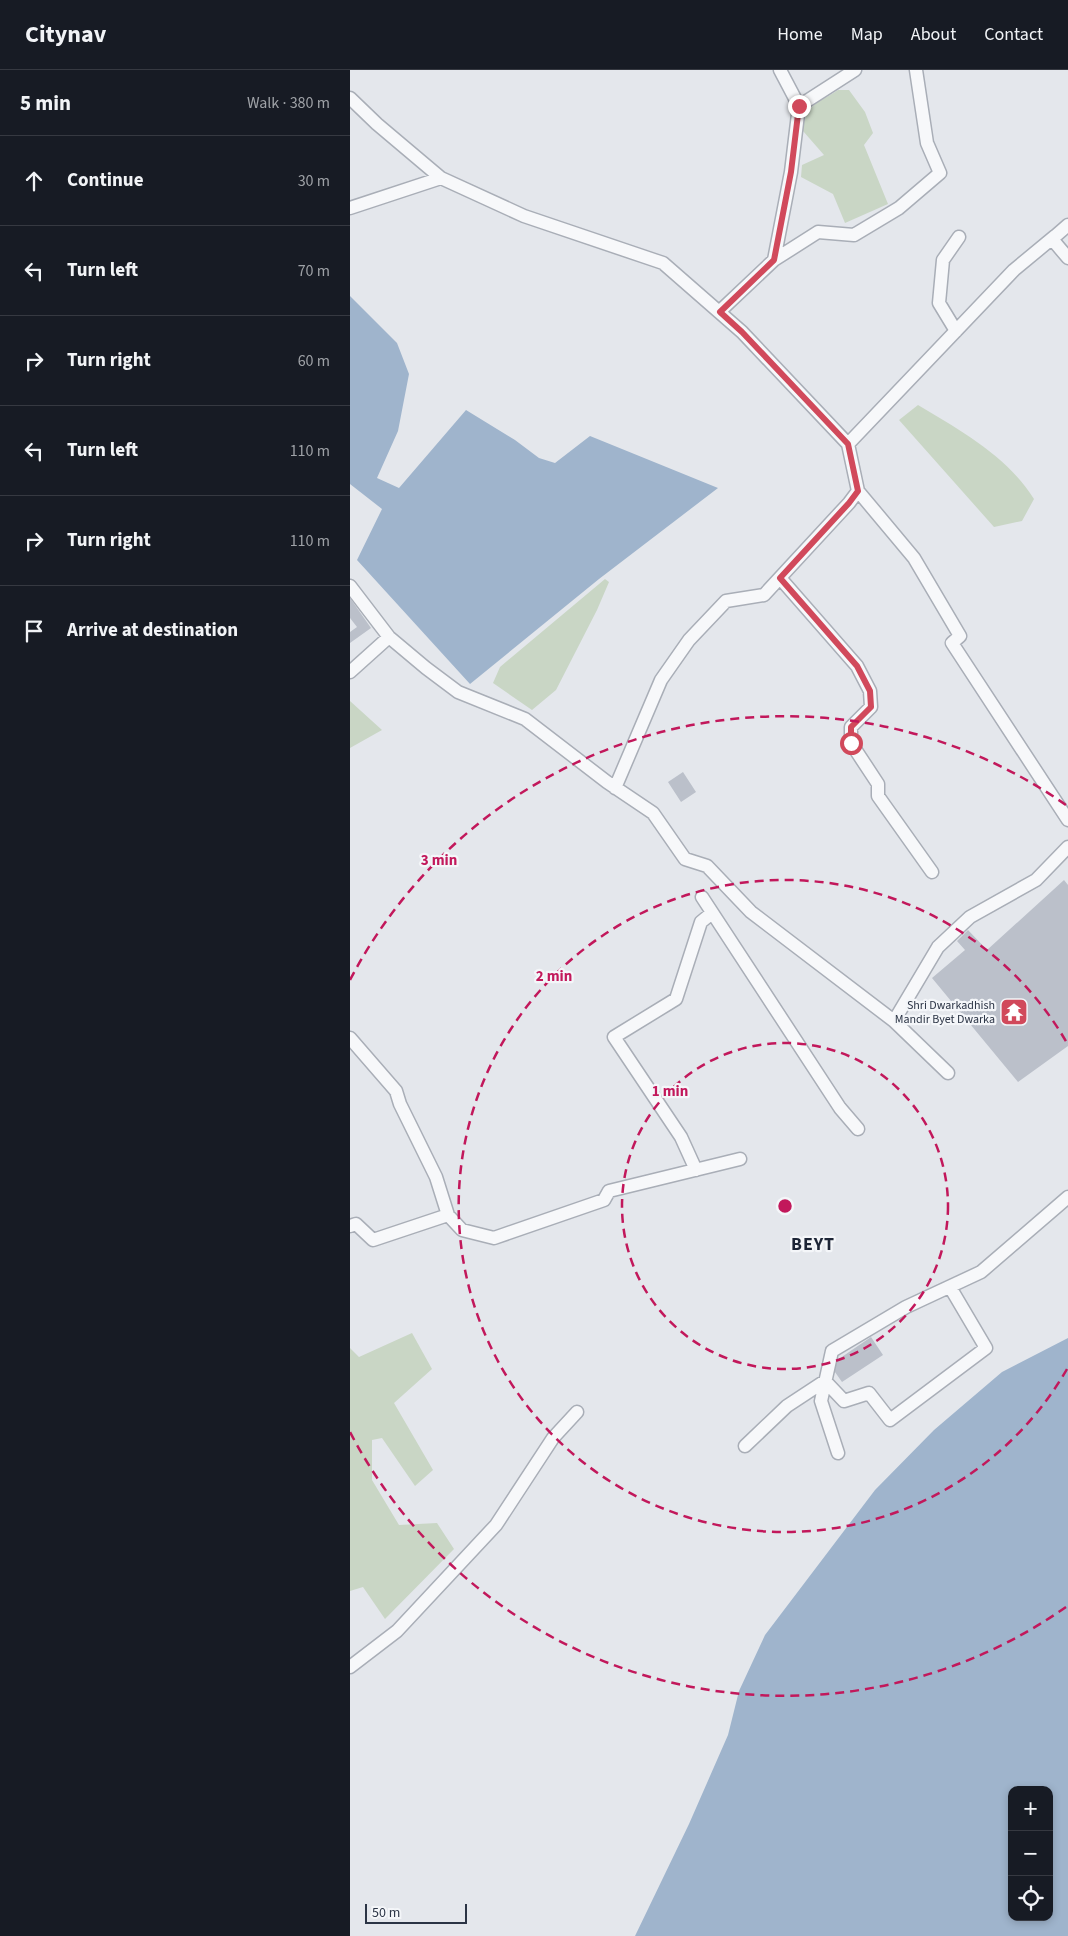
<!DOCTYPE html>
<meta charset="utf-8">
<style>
:root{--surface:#171b24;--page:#20242c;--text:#f1f3f6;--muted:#9ea1a6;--line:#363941}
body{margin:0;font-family:"Source Sans 3",sans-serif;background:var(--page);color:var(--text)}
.controls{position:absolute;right:15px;bottom:15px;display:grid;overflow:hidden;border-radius:10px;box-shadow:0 2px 8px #0003}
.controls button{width:45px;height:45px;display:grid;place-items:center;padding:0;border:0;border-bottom:1px solid var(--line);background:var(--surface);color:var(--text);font:25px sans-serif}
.scale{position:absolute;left:15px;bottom:12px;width:102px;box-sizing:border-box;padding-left:5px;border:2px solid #2b3445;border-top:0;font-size:14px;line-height:18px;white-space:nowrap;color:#2b3445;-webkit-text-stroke:4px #f4f6f9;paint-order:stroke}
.stop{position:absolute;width:15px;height:15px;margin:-11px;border:4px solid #d1495b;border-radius:50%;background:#fff}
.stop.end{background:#d1495b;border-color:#fff;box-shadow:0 1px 5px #0008}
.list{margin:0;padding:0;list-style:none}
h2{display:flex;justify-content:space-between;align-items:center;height:65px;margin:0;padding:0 20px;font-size:21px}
h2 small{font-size:16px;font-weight:400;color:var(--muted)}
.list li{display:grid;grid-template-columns:32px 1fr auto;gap:15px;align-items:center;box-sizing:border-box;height:90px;padding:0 20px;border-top:1px solid var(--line)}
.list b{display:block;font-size:19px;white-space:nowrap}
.list em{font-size:16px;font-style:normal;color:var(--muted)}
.icon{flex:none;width:28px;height:28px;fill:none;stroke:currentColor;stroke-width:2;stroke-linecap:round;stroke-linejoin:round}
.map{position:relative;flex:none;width:718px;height:1866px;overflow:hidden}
header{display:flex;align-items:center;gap:30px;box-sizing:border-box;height:70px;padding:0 25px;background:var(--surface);border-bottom:1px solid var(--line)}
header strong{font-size:24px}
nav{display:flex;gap:28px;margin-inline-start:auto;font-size:18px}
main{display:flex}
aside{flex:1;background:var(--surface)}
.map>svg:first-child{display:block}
</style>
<header>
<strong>Citynav</strong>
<nav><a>Home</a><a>Map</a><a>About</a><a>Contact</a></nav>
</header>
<main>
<aside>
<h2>5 min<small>Walk · 380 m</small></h2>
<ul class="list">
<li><svg class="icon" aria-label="ahead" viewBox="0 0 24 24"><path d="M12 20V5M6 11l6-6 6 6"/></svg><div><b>Continue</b></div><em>30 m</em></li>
<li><svg class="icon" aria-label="left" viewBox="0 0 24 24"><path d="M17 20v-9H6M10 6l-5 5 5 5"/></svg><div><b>Turn left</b></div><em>70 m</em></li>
<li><svg class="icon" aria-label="right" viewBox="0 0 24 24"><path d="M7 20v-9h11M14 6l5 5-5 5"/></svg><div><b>Turn right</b></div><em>60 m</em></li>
<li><svg class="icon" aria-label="left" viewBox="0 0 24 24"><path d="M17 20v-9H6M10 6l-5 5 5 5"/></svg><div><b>Turn left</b></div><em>110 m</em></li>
<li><svg class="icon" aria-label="right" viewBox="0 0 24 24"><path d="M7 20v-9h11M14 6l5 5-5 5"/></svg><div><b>Turn right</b></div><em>110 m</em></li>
<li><svg class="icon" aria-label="arrive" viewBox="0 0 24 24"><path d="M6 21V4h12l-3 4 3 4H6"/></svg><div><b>Arrive at destination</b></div></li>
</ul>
</aside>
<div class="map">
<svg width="718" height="1866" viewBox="0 0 718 1866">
<rect width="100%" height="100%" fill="#e4e7ec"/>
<path fill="#c9d6c5" d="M488 20H499L515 42 523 63 514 75 538 134 495 153 483 124 451 107 452 95 474 85 453 61C455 34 467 34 488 20Z
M568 335C611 361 656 385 684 429L672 451 644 457 549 350Z
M255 509 259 512 247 540 206 620 182 640 143 613 150 597Z
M0 631 32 660 0 678Z
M62 1263 82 1299 44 1333 83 1400 65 1416 32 1368 22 1370V1410L49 1455 87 1453 104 1479 35 1549 13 1517 0 1521V1278L9 1287Z"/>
<path fill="#9fb4cc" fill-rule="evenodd" d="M0 226 47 273 59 304 48 361 27 408 49 418 116 340 165 370 189 388 205 393 240 366 368 418 249 509 120 614 7 490 32 439 0 414Z
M718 1268V1866H285L339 1754 378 1665 389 1621 415 1565 525 1420 584 1360 652 1302ZM662 1720H699V1847H662Z"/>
<path fill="#bbc0ca" d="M0 528 21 558 0 573V562L7 557 0 548Z
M333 702 346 722 331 732 318 712Z
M714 810 718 815V976L668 1012 582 908 615 880 607 871 618 860 637 880Z
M521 1267 533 1285 492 1312 480 1295Z"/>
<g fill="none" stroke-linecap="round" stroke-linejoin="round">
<defs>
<path id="street" d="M0 28 27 54 91 108
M449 36 505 0
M0 138 91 108 174 146 313 193 392 262 498 374 508 421
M718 155 702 169 718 188
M424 190 468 162 504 165 549 138 590 103 577 73 566 0
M369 242 424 190 441 102 449 36 430 0
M606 261 589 233 593 190 609 167
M498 374 664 200 705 166
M430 508 507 596 520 621 521 637 501 657V673L528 714V726L582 802
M0 516 39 567 76 598 108 622 175 649 257 712 303 743 335 789 357 796 401 842 544 951 598 1003
M0 602 39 567
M265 718 311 610 339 570 376 531 414 525 499 433 508 421 564 488 610 566 602 573 718 750
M352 827 490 1038 508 1059
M544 951 588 877 620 847 686 810 718 777
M0 968 46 1021 50 1034 86 1107 98 1145 112 1160 144 1168 254 1130 259 1121 390 1089
M346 1100 331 1067 264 967 326 929 351 852 362 843
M0 1156 6 1154 23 1170 98 1145
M395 1376 437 1336 475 1311 494 1331 519 1323 540 1350 636 1278 600 1217
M488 1383 471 1331 482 1281 556 1237 631 1202 718 1127
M0 1597 47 1561 146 1455 203 1368 227 1342"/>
</defs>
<use href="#street" stroke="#a9aeb7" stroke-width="15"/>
<use href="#street" stroke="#f7f8fa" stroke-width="12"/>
</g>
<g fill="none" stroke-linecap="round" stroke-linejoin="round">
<path stroke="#d1495b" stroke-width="6" d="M449 36 441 102 424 190 370 242 392 262 498 374 508 421 499 433 430 508 507 596 520 621 521 637 501 657V673"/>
</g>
<g fill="none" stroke="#c2185b" stroke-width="2.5" stroke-dasharray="9 6">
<circle cx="435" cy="1136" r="163"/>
<path d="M717 1299A326 326 0 1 1 717 973"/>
<path d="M716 1537A490 490 0 0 1 0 1362M0 910A490 490 0 0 1 716 735"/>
</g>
<defs>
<symbol id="temple-square" viewBox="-11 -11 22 22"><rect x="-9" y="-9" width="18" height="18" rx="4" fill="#d1495b" stroke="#f4f6f9"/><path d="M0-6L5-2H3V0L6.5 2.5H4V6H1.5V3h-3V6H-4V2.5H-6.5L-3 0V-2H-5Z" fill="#fff"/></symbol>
</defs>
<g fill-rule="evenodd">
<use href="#temple-square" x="648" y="926" width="32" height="32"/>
</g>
<g text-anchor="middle" stroke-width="4.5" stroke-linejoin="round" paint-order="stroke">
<g font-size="12" fill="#2b3445" stroke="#f4f6f9" text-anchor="end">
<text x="645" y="939">Shri Dwarkadhish<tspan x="645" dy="14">Mandir Byet Dwarka</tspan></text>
</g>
<g font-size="18" font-weight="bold" letter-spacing="1" fill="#1d2536" stroke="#f4f6f9">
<text x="463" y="1180">BEYT</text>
</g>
</g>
<circle cx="435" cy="1136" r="8" fill="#c2185b" stroke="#f4f6f9" stroke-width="2.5"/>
<g font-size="15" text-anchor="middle" font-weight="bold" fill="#c2185b" stroke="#f4f6f9" stroke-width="4.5" stroke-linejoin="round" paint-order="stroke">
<text x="89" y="795">3 min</text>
<text x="204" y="911">2 min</text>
<text x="320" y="1026">1 min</text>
</g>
</svg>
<div class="controls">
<button>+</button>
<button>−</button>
<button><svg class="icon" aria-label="locate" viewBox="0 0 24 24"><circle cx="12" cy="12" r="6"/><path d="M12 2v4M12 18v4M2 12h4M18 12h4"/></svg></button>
</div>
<div class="scale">50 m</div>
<div class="stop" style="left:501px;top:673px"></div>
<div class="stop end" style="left:449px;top:36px"></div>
</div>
</main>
